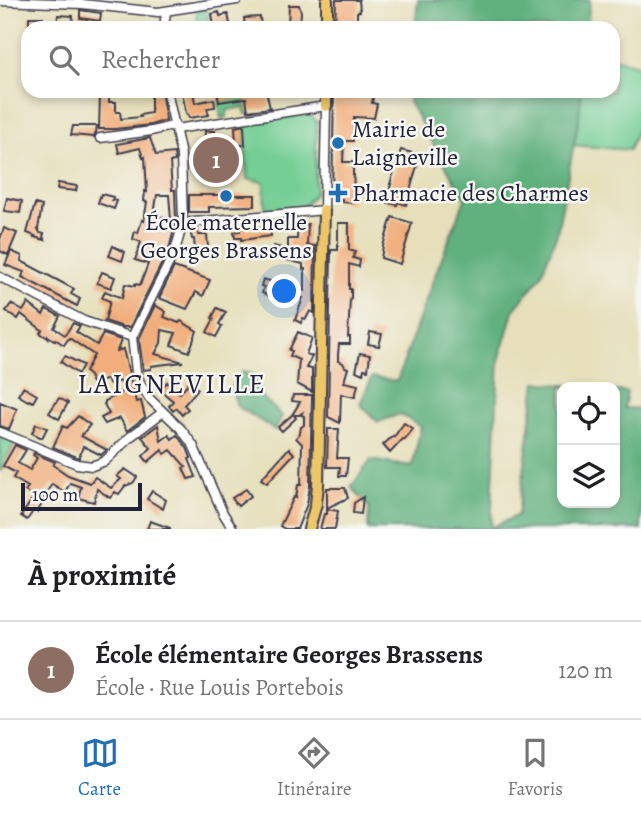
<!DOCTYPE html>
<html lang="fr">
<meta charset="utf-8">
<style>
:root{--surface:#fff;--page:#f2f2f2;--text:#202124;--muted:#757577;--line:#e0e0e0;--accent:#1f6fb2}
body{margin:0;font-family:Alegreya,serif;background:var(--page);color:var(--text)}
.controls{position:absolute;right:21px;bottom:21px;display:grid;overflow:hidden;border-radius:14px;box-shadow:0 4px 10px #0003}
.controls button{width:63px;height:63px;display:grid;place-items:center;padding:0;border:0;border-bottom:2px solid var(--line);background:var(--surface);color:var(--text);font:35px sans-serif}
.scale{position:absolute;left:21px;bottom:18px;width:121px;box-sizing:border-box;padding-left:7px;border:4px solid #22223b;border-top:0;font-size:19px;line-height:24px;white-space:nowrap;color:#22223b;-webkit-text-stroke:5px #f6f6f2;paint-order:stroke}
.you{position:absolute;left:285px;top:292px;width:24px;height:24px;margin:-18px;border:5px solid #fff;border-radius:50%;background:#1a73e8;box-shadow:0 0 0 10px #1a73e833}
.badge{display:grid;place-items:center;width:46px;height:46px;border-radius:50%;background:var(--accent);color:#fff;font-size:23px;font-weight:700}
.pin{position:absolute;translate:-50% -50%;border:4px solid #fff;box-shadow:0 2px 7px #0006}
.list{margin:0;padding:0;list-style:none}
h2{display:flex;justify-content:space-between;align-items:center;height:91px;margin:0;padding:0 28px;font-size:30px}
h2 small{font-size:23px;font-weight:400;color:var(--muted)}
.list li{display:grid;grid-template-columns:46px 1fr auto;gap:21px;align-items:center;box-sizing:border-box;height:98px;padding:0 28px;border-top:2px solid var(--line)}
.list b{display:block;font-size:26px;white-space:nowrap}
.list p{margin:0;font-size:23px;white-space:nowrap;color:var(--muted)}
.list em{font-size:23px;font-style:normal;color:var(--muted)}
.icon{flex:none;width:38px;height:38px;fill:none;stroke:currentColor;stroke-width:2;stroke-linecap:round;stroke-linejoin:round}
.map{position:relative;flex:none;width:641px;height:529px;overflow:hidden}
.search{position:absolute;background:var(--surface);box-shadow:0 4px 10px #0003;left:21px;right:21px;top:21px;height:77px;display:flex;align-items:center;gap:18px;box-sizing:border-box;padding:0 24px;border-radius:21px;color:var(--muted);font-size:26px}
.sheet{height:189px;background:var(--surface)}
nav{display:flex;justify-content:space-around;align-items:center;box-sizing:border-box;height:98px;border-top:2px solid var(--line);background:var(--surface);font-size:19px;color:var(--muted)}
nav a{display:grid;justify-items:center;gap:4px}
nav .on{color:var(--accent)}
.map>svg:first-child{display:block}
</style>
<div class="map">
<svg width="641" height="529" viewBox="0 0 641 529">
<rect width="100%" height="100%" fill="#f6f6f2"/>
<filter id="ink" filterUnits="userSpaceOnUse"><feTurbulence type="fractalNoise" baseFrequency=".0143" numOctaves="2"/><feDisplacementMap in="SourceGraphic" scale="14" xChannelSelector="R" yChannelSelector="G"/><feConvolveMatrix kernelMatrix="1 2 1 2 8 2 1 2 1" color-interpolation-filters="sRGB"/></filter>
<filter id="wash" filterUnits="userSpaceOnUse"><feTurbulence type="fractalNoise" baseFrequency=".00686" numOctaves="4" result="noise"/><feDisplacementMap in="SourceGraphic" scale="28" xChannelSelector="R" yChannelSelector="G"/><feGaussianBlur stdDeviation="1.57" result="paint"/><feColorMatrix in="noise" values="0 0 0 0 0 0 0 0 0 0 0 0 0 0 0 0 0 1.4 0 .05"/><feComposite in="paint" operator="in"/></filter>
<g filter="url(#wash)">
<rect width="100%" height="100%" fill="#e6dfba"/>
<path fill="#75ce94" stroke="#4c7868" stroke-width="2" d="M207 9 208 28H195L197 11Z
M613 58 641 66V126L638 127 629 150 571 145 579 91H613Z
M241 91H245L249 113 246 114 244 107 227 110V117L221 118 219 102 242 98Z
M309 114 317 122 315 193 303 207 265 212 264 182 247 179 244 124Z
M0 436 15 442 0 472Z"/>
<path fill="#60b17e" stroke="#416a5c" stroke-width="2" d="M418 0H590L587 28H415Z
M410 91H581L579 118 557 233 541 276 513 311 499 361 491 528 518 515 536 382 582 387H562V503H615V391L627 392 624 408 641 409V529H368L369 507 351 487 371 460 412 467 421 427 400 414 378 422 360 404 372 377 397 381 433 280 465 199 409 102Z
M242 372 256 375 261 396 282 416 275 430 237 406 231 387Z"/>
<g id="blocks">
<path fill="#f1ae7b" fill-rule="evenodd" d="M336 0H359L360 11 357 12V28H335Z
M289 5H299L301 12 300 25H288Z
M80 10 101 13 100 21 80 18Z
M219 12 220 16 228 14 230 24 214 27 212 14Z
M58 15 73 16 72 26 57 25Z
M29 17H43V27L29 26Z
M260 17 261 28H245L244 18Z
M151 91H161L166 120 151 125 115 129H99L100 94 109 95V102H116V112H120L121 119 141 117 140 115 151 113Z
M182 91H193L195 103 214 99 215 107 207 108 209 115 189 118 186 113Z
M217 91H224L225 94 243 91H266L270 108 248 111 246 98 219 102Z
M334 91H374L372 103 377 104 374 118 354 117 353 141H344L343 162H353V175H354L352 203 342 202V199H332Z
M244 125 245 145H236L235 127Z
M73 126H97L96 133 94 137 71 135Z
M205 131H215L212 178 202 177Z
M150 138 156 155 174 153 175 161 170 162 172 190H175L176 222 169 249 130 327H123L105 321 110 301 102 298 105 291 122 298 125 284 135 286V284L140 285 148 264 135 260 141 242 133 239 135 231 138 233 142 220 144 221 147 202 144 201 145 191 147 192 145 157 143 158 140 148 119 153 117 144ZM157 195H169L171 220 154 215Z
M401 150 420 155 406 205 398 202 397 205 386 202 391 184H390Z
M58 183 77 186 76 191 57 189Z
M101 194 113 197 112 200 117 201 114 209 98 203Z
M189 195H255V206L209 207V212H189Z
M7 198 22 201 20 213 4 211Z
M35 204 42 206 38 229 40 233 44 234 43 237 45 240 34 237 35 236 27 233Z
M392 217 412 223 400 264 381 258 383 246Z
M338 223H349V250L355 252 353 258 360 260 359 267 349 264V289H351V299H350L348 337H350V344H339L338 355V361L343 363 345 367 348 368 344 382 358 385 355 397 341 394 340 423 328 417 331 250H338Z
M298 224H308L307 245 315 246 314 313 310 311 306 319 303 318 301 323 295 320 303 298 292 295 288 303 262 293 264 287 261 286 263 279 277 283 278 280 291 284V287L305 291V269H303V264L272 256 274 246 288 250V239H297Z
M249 227V229L270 227 271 236 241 240V238H235L234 232 240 231V228Z
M4 228 17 233 8 255 0 251V239Z
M198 228V235H207L208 248 195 250 194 239H192L190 229Z
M113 246 125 252 122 261 109 256Z
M11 251 22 256 21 261 74 289 71 294 80 299 77 306 22 277 24 272 5 265Z
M174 267 210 280 203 296 196 292 187 309 159 298Z
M102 272 115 277 111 288 97 283Z
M28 303 43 315 46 309 60 316 54 328 65 335 73 323 80 326 76 332 97 345 103 334 121 340 117 351 123 349 136 402 141 401 145 417 127 431 120 418 105 424 101 418 109 414 104 404 105 403V401L123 392 121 381 109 384 107 379 93 385 88 374 85 372 94 355 69 338 64 345 55 339 54 340 48 336V338L40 333 42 330 21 314 18 319 6 311 11 304 23 311Z
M155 305 166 312 164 317 179 323 181 321 197 331 189 352 171 345 176 333 162 330 161 343 155 354 183 362 151 366V369L143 370 139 339Z
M217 308 226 312 219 324 222 326 216 337 207 332 214 319 212 318Z
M298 332 312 338 306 354 312 356 306 368 312 369V392L297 384 299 360 290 356 292 351 289 350Z
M370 332 382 334 379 346 368 344Z
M360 353 370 355 368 370 364 369 363 374 356 371Z
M65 356 83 365 78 374 61 362Z
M167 382 180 393 189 382 198 389 184 405 188 409 182 415 176 408 173 411 169 406 173 401 160 390Z
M23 387 37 395 33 402 29 400 28 401 18 395Z
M293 395H312L310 486 307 504 297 529H285L280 526 294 497 296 498 298 485H301L302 444 296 438 300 433 301 427 304 425V416L301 415 302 413 299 415H294L296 418 282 431 278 427 292 415 300 402 292 401Z
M59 398 68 403 59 419 49 413Z
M0 402 17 409 9 429 0 426Z
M78 416 90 425 81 436 107 450 101 455 83 446 79 458 53 447 63 426 67 428Z
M404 423 413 429 404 440 403 439 390 453 383 445 393 436 394 437Z
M36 424 47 428 42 438 32 433Z
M158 425 161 441 169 435 172 439 177 435 187 448 191 458 189 459 196 477 188 479 183 468 186 467 171 450 165 454 162 450 148 462 143 456 151 448 142 437Z
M328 429H339L337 458H348L346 476H339L340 467H327Z
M15 445 26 450 18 463 30 470 37 458 33 455 34 453 55 462 53 465 68 475 90 483 95 477 111 488 121 479 117 476 125 469 137 477 133 483 125 486 119 494 115 492 110 498 97 489 94 502 78 498 81 487 70 483 65 492 52 484 40 502 42 504 37 512 34 510 27 520 21 516 34 497 25 491 28 487 13 478 16 473 3 466Z
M289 448 294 454 267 483 261 479Z
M327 488H345L348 498 327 508Z
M246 489 251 496 238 506 232 498Z
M152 491 166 500 163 509 147 499Z
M363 497 361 514 353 513 354 503Z
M327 509 338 511 335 529H320L324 514H327Z
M150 521 170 528V529H147Z"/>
</g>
</g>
<g filter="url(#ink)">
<use href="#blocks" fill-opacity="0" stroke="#3f3e4e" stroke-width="2"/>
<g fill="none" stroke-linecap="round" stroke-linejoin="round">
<defs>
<path id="minor" d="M0 1 82 4 158 12 237 0
M164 28 166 12
M167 91 181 155 183 223 175 251 132 337 136 371 141 385 149 398 181 429 193 445 223 513 233 529
M176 129 326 106 324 210 183 223
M100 138 152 131 175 125
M0 277 84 321 132 337
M0 432 77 464 92 466 105 461 130 437 163 412"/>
<path id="major" d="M327 28V0
M326 106V91
M309 529 316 504 318 485 324 210"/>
</defs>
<use href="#minor" stroke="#3f3e4e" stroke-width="11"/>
<use href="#major" stroke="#3f3e4e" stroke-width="14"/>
<use href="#minor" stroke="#fff" stroke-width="8"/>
<use href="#major" stroke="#ecc669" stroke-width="10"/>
</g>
</g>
<g fill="#1f6fb2" stroke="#f6f6f2" stroke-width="2.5">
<circle cx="338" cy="143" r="7"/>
<path d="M334.5 182.5h7v7h7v7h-7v7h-7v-7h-7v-7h7z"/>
<circle cx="226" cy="196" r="7"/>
</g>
<g text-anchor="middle" stroke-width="5" stroke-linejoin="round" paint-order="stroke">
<g font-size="24" fill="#22223b" stroke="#f6f6f2" text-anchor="start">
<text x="352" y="137">Mairie de<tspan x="352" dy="28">Laigneville</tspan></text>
<text x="352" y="201">Pharmacie des Charmes</text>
<text x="226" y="230" text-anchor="middle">École maternelle<tspan x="226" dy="28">Georges Brassens</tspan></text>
</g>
<g font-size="28" letter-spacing="2" fill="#22223b" stroke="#f6f6f2">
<text x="172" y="393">LAIGNEVILLE</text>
</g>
</g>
</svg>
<div class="controls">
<button><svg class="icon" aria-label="locate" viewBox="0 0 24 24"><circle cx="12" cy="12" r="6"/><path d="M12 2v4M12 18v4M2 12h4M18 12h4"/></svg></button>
<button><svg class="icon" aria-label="layers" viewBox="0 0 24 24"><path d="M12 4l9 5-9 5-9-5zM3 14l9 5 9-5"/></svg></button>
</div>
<div class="scale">100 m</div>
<div class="you"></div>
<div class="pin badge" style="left:216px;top:160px;background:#8d6e63">1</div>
<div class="search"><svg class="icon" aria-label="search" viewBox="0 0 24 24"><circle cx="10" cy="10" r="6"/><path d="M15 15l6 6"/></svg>Rechercher</div>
</div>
<section class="sheet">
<h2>À proximité<small></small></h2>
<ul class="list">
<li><span class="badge" style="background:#8d6e63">1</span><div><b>École élémentaire Georges Brassens</b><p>École · Rue Louis Portebois</p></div><em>120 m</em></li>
</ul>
</section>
<nav>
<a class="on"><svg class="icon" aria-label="map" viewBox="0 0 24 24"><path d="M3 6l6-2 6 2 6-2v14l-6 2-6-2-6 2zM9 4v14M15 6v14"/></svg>Carte</a>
<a><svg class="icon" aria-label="directions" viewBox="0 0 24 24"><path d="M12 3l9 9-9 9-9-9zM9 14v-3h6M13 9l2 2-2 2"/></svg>Itinéraire</a>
<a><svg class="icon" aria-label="saved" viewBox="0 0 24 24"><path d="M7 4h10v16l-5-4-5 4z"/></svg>Favoris</a>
</nav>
